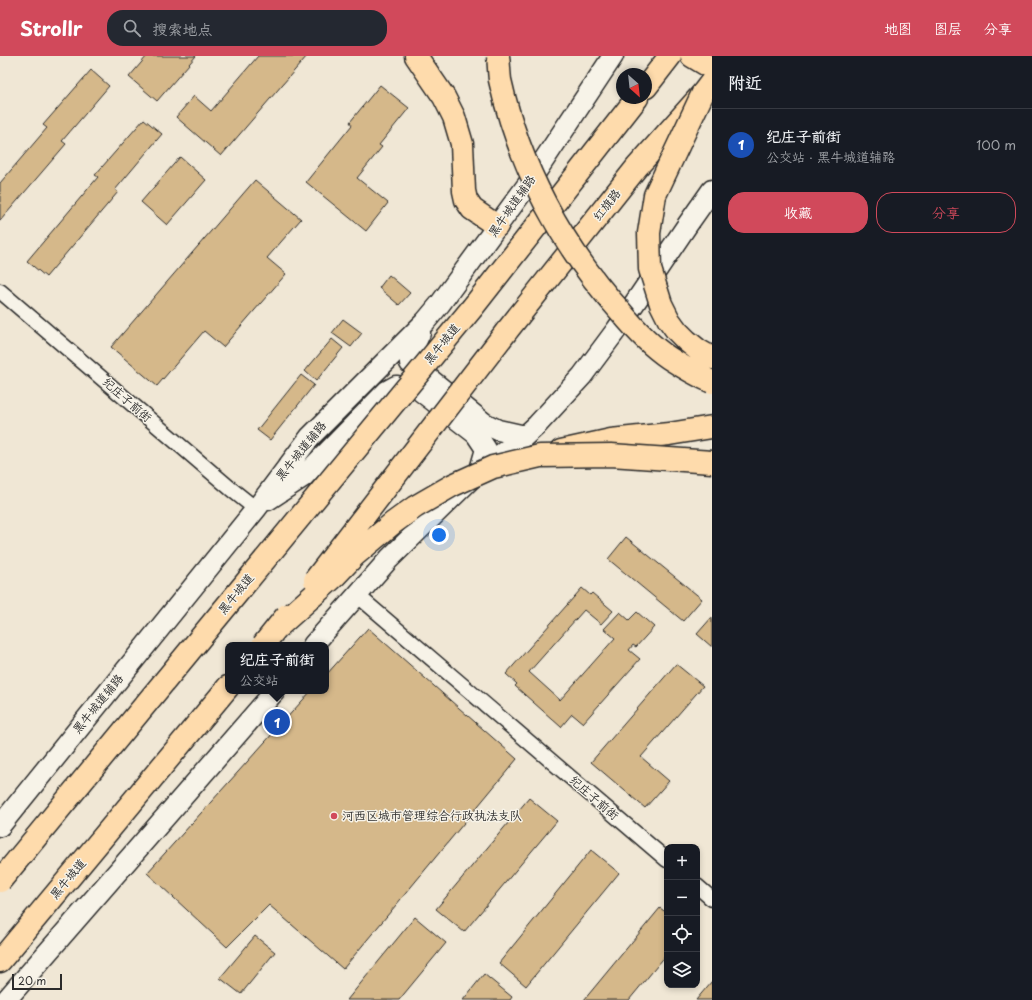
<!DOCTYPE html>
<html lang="zh">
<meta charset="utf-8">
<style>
:root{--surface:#171b24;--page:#242831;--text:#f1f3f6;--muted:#9ea1a6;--line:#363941;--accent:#d1495b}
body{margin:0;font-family:"Playpen Sans","LXGW WenKai TC",sans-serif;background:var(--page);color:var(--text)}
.controls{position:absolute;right:12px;bottom:12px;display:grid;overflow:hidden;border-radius:8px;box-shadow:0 2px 6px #0003}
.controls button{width:36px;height:36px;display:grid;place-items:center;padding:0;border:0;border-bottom:1px solid var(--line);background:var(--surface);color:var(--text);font:20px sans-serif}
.compass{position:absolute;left:616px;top:12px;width:36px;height:36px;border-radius:50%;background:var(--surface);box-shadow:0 2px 6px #0003;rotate:153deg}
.scale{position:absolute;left:12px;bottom:10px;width:50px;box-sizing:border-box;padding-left:4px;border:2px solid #2b2b2b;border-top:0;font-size:11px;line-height:14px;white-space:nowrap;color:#2b2b2b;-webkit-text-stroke:3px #f7f3e8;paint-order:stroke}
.you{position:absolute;left:439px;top:479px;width:14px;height:14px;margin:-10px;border:3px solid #fff;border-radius:50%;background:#1a73e8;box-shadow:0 0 0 6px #1a73e833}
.badge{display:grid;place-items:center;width:26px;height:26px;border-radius:50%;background:var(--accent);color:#fff;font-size:13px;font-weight:700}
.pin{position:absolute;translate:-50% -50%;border:2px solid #fff;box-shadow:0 1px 4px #0006}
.popup{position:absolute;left:225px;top:586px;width:104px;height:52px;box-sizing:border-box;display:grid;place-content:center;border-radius:8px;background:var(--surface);filter:drop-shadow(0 1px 3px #0005);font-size:13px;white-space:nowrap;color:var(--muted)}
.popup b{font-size:15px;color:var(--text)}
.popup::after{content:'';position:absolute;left:50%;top:100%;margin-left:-8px;border:8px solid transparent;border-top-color:var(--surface)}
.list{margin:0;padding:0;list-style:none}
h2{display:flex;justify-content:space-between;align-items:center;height:52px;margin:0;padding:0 16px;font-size:17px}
h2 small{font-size:13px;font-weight:400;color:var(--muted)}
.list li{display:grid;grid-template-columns:26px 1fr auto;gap:12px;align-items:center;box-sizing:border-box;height:72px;padding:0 16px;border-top:1px solid var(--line)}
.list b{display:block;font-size:15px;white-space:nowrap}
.list p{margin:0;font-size:13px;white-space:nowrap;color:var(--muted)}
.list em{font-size:13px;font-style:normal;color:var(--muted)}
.actions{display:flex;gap:8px;padding:12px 16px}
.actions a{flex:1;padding:9px 0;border:1px solid var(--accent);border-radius:16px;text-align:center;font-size:14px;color:var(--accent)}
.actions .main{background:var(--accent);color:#fff}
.icon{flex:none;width:22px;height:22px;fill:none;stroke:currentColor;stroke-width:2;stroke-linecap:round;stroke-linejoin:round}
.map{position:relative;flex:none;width:712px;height:944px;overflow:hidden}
header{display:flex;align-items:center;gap:24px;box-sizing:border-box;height:56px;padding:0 20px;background:var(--accent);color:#fff}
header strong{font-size:19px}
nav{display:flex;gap:22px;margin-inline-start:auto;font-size:14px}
.search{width:280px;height:36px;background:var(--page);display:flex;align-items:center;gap:10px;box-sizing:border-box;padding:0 14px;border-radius:16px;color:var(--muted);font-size:15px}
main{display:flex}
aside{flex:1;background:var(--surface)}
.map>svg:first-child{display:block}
</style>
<header>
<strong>Strollr</strong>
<div class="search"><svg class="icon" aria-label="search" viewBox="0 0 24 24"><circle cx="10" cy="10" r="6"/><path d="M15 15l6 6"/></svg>搜索地点</div>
<nav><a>地图</a><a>图层</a><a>分享</a></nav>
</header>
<main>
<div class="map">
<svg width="712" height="944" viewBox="0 0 712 944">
<rect width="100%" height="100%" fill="#f0e7d5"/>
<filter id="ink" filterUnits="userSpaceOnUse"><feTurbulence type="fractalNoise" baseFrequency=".025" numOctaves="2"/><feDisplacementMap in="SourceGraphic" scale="8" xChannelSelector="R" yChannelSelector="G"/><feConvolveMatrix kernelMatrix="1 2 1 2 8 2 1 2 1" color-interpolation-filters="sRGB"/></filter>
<g filter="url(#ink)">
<path fill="#d5b88a" stroke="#2b2b2b" d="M147 0H196L157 45 129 21Z
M258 0H307L221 100 176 61 194 40 211 55Z
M91 14 109 30 62 85 66 88 0 165V127L47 72 43 69Z
M380 29 409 52 379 89 382 91 357 122 388 147 366 175 306 126 352 69 350 66Z
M144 63 162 78 115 134 118 136 46 221 27 205 98 121 95 119Z
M180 101 206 124 167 169 141 146Z
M255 124 301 163 267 202 286 218 223 291 204 275 157 330 111 291Z
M389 219 410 237 399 249 379 232Z
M343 263 362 277 351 291 332 277Z
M332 283 343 292 316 325 305 315Z
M301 319 314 329 270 384 257 374Z
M626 481 702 543 683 565 608 503Z
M582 532 590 539 592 537 613 555 601 568 584 554 529 616 560 644 615 582 604 573 620 556 629 564 637 556 654 571 636 591 633 589 629 594 640 603 583 667 572 658 561 671 515 630 517 628 506 618Z
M712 561V591L697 578Z
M368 572 517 703 343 913 269 849 227 891 147 817 311 635H326V619Z
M676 608 703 630 641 701 669 725 645 752 591 706Z
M529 742 557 765 464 876 436 853Z
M591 794 619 817 526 930 499 907Z
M660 852 667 857V898L629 944H584Z
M415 861 446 887 399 944H347Z
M255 880 275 896 241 938 220 922Z
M484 918 512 941 510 944H463Z
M712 925V944H696Z"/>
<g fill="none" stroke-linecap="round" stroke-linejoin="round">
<defs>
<path id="street" d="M0 235 231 433 256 453
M357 539 667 804
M697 830 712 843"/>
<path id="secondary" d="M420 277 410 299V307L484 367 498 374 525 380
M268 444 303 421 387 335 396 330 418 333 476 378 486 393 480 414
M313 589 389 503 480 414 525 380 537 369 582 320 617 273 688 168 712 134
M0 770 256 453 310 381 425 266 440 248 528 128 613 0
M6 944 275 635"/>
<path id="primary" d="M416 0 444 41 454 61 462 88 464 135 466 144 472 153 497 170
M692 0 712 12"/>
<path id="highway" d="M646 31 670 0
M473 251 637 42
M506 276 637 111 703 37 712 25
M561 395 611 384 669 378 712 371
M0 905 228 631"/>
</defs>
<use href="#street" stroke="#2b2b2b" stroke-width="17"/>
<use href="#secondary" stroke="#2b2b2b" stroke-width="23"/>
<use href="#primary" stroke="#2b2b2b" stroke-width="25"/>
<use href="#highway" stroke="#2b2b2b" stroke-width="25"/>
<use href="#street" stroke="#f7f3e8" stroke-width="14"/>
<use href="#secondary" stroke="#f7f3e8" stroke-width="20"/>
<use href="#primary" stroke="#fedbac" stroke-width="22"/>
<use href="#highway" stroke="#fedbac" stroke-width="22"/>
<defs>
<path id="highway-bridge" d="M498 0C499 8 499 16 500 24 519 110 562 191 621 256 635 273 651 290 669 302 683 311 697 319 712 326
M703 37 655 139 649 177 650 213 661 248 669 264 677 275 687 285 698 294 712 302
M315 524 506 276
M278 571 335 520 355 499 393 467 415 451 453 429 493 411 540 400 611 399 712 406
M263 589 287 559
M0 825 473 251"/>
</defs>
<use href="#highway-bridge" stroke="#2b2b2b" stroke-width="25" stroke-linecap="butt"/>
<use href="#highway-bridge" stroke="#fedbac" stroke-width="22"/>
</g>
</g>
<circle fill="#d1495b" stroke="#f7f3e8" stroke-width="1.5" cx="334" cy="760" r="4"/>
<g text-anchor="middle" stroke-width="3" stroke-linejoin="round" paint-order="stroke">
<g font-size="12" fill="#2b2b2b" stroke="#f7f3e8">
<text transform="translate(607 149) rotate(-52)" y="4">红旗路</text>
<text transform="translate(512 150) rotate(-55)" y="4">黑牛城道辅路</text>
<text transform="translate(442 288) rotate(-51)" y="4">黑牛城道</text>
<text transform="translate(127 344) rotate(41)" y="4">纪庄子前街</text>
<text transform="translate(301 395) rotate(-51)" y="4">黑牛城道辅路</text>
<text transform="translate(236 538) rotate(-51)" y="4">黑牛城道</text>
<text transform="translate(98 648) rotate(-51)" y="4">黑牛城道辅路</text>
<text transform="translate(594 742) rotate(41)" y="4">纪庄子前街</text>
<text transform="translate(68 823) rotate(-50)" y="4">黑牛城道</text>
</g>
<g font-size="12" fill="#2b2b2b" stroke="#f7f3e8" text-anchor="start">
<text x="342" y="764">河西区城市管理综合行政执法支队</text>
</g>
</g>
</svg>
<div class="controls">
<button>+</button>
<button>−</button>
<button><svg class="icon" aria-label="locate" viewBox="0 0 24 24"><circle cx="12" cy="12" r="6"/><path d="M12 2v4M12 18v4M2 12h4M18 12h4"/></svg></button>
<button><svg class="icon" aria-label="layers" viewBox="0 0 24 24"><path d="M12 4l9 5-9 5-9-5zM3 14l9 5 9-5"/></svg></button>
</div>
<svg class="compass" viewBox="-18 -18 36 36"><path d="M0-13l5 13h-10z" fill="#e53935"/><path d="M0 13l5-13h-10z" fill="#9ea1a6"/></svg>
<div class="scale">20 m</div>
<div class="you"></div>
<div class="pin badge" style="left:277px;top:666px;background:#1a4fb4">1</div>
<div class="popup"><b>纪庄子前街</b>公交站</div>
</div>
<aside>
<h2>附近<small></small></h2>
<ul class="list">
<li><span class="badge" style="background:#1a4fb4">1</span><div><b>纪庄子前街</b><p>公交站 · 黑牛城道辅路</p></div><em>100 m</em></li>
</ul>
<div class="actions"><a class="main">收藏</a><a>分享</a></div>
</aside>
</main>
